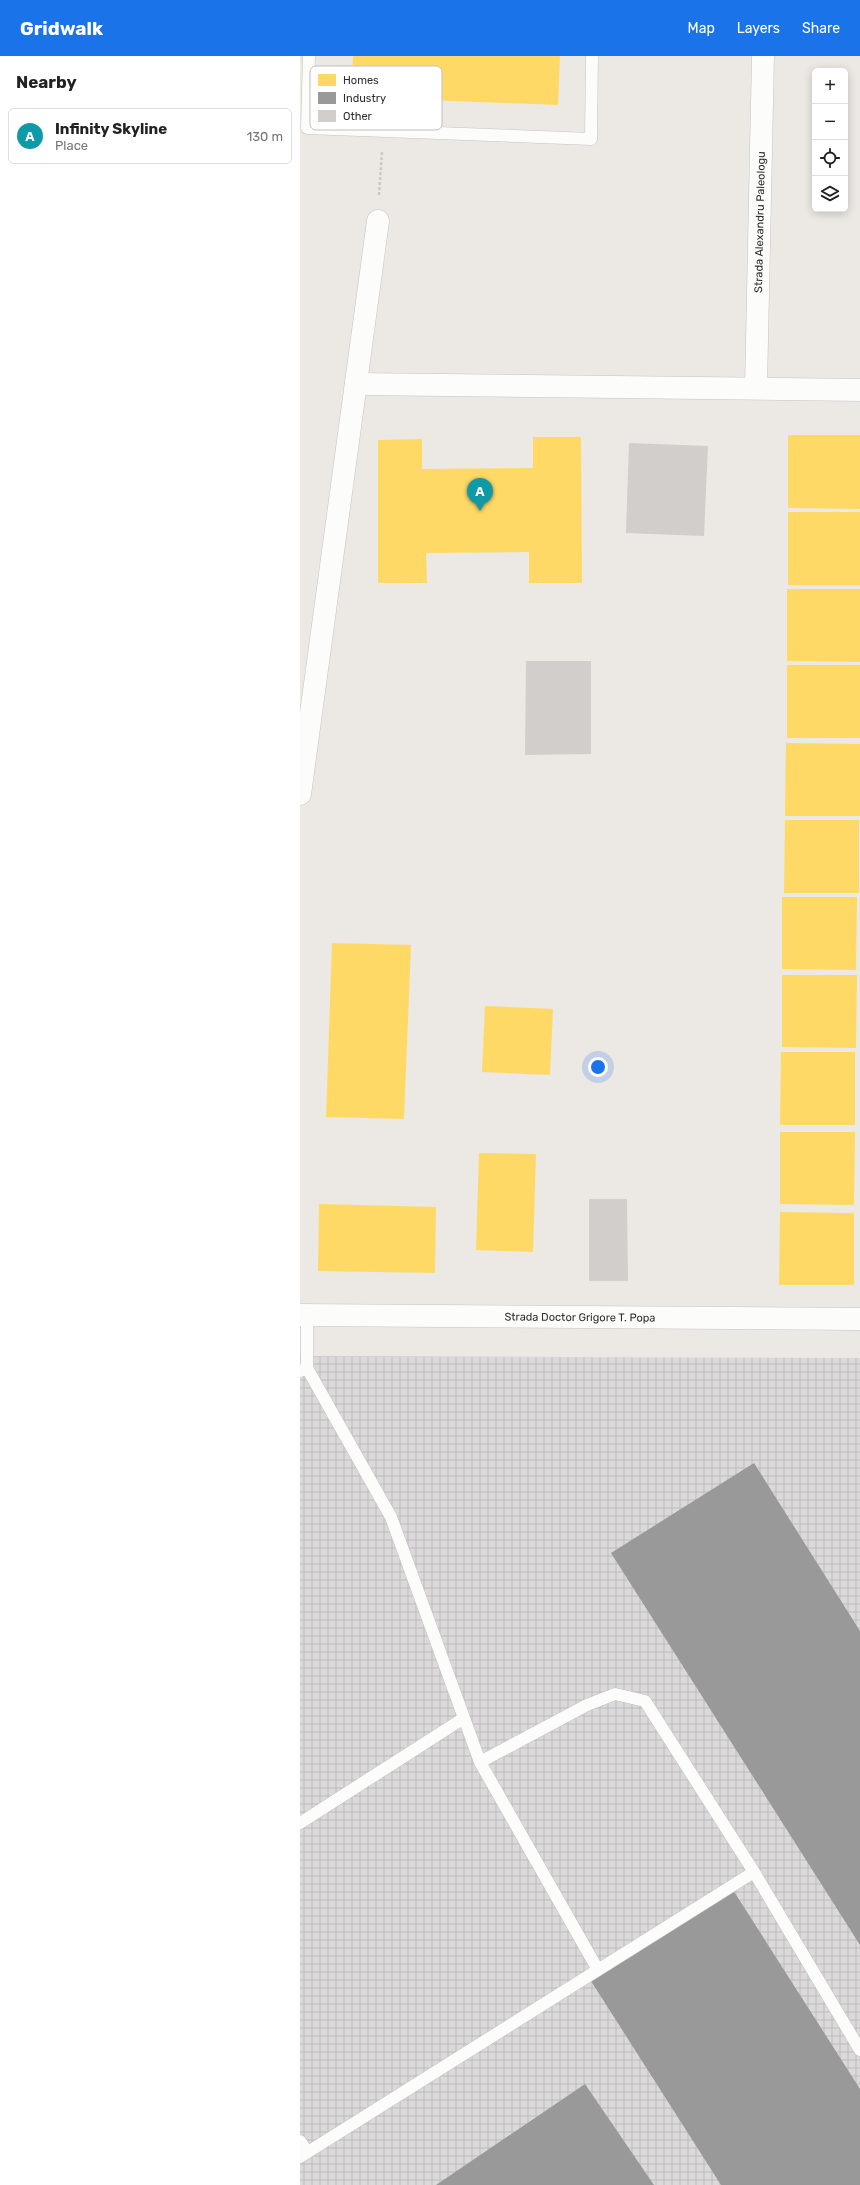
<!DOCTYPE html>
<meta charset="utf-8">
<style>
:root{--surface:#fff;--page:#f2f2f2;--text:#222;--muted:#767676;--line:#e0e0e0;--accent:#1a73e8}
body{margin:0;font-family:Rubik,sans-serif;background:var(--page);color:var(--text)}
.controls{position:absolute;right:12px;top:12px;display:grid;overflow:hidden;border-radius:6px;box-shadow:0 2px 10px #0003}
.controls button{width:36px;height:36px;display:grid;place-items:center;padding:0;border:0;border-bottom:1px solid var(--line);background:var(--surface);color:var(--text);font:20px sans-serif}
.you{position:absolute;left:298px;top:1011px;width:14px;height:14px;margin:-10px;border:3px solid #fff;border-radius:50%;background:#1a73e8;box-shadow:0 0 0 6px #1a73e833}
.badge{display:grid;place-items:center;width:26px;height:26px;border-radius:50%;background:var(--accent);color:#fff;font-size:13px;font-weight:700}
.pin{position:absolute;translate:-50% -33px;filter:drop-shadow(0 1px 2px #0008)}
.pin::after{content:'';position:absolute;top:21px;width:14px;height:12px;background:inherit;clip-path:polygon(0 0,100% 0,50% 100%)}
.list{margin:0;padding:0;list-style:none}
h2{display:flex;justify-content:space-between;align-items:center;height:52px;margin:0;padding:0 16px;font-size:17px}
h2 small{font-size:13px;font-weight:400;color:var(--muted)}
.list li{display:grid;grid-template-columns:26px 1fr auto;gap:12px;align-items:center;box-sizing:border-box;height:56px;margin:0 8px 8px;padding:0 8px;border:1px solid var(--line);border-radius:6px}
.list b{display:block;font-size:15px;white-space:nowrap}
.list p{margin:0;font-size:13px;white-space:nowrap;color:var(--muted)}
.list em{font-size:13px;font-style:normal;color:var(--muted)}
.icon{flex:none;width:22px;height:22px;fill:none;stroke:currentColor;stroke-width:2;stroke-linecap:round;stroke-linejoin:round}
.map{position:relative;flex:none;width:560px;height:2129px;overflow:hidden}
header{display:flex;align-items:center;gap:24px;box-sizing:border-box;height:56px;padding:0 20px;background:var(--accent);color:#fff}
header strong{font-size:19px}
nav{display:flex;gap:22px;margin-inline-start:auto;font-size:14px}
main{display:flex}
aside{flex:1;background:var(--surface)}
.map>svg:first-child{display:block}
</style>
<header>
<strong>Gridwalk</strong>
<nav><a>Map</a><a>Layers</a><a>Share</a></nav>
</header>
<main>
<aside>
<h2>Nearby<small></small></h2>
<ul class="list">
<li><span class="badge" style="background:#0f9aa8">A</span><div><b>Infinity Skyline</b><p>Place</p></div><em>130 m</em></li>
</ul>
</aside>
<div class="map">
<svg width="560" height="2129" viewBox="0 0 560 2129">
<defs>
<pattern id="industrial-grid" width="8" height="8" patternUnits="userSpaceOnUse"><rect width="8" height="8" fill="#dcd9db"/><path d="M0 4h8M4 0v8" fill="none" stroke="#bdbbbc"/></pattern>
</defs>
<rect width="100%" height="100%" fill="#ece8e4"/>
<path fill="url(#industrial-grid)" d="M0 1300 560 1302V2129H0Z"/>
<path fill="#ffd966" d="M53 0H260L258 49 51 41Z
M488 379H560V453L488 452Z
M233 381H281L282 527H229V496L126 497 127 527H78V384L122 383V413L233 412Z
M488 456H560V529H488Z
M487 533H560V606L487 605Z
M487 609H560V682H487Z
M486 687 560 688V760H485Z
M485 764H559V837H484Z
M482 841H557L556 914 482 913Z
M32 887 111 889 104 1063 26 1061Z
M482 919H557L556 992 482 991Z
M185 950 253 953 250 1019 182 1016Z
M481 996H555V1069H480Z
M480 1076H555L554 1149 480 1148Z
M179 1097 236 1098 233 1196 176 1194Z
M19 1148 136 1151 135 1217 18 1215Z
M480 1156 554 1157V1229H479Z"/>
<path fill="#999" d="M454 1407 560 1575V1889L311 1497Z
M433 1834 560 2033V2129H421L291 1925Z
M285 2028 354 2129H136Z"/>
<path fill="#d1cecb" d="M329 387 408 390 404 480 326 477Z
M226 605H291V698L225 699Z
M289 1143H327L328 1225H289Z"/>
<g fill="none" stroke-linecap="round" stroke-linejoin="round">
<defs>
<path id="lane" d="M9 0 7 72 291 83 292 0
M7 1312V1259
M0 1315 7 1312 91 1461 180 1706 298 1914
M180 1706 287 1649 315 1638 345 1645 454 1816 560 1994
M0 1767 164 1662
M0 2085 7 2096
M0 2101 454 1816"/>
<g id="street">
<path d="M56 328 560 334"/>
<path id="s1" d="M456 331 463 0"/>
<path d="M0 738 78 165"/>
</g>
<g id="secondary">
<path id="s2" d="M0 1259 560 1263"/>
</g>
</defs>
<use href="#lane" stroke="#c5c4c5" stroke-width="13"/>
<use href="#street" stroke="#c5c4c5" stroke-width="23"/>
<use href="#secondary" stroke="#c5c4c5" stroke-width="23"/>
<path stroke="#c9c9c8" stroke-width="2.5" stroke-dasharray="3 2" stroke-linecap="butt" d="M79 139 82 96"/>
<use href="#lane" stroke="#fcfcfb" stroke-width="12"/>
<use href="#street" stroke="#fcfcfb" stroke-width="22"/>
<use href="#secondary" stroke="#fcfcfb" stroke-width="22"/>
</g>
<g text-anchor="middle" stroke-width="4" stroke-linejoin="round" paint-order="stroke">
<g font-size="11" fill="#2e2e2e" stroke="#fff">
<text dy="4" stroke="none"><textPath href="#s1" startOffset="165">Strada Alexandru Paleologu</textPath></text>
<text dy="4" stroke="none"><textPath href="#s2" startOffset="280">Strada Doctor Grigore T. Popa</textPath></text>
</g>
</g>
<rect x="10" y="10" width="132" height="64" rx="6" fill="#fff" stroke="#c0c0c0" stroke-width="1"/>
<rect x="18" y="18" width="18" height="12" fill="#ffd966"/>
<rect x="18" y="36" width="18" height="12" fill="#999"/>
<rect x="18" y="54" width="18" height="12" fill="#d1cecb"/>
<g font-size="11" fill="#2e2e2e">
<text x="43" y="28">Homes</text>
<text x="43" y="46">Industry</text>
<text x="43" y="64">Other</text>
</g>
</svg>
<div class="controls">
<button>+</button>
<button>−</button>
<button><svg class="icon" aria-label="locate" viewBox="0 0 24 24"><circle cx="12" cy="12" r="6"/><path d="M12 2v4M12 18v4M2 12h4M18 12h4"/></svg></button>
<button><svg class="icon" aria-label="layers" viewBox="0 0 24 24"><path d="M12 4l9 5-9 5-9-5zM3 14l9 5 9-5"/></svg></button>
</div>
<div class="you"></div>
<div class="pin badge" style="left:180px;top:455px;background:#0f9aa8">A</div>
</div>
</main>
